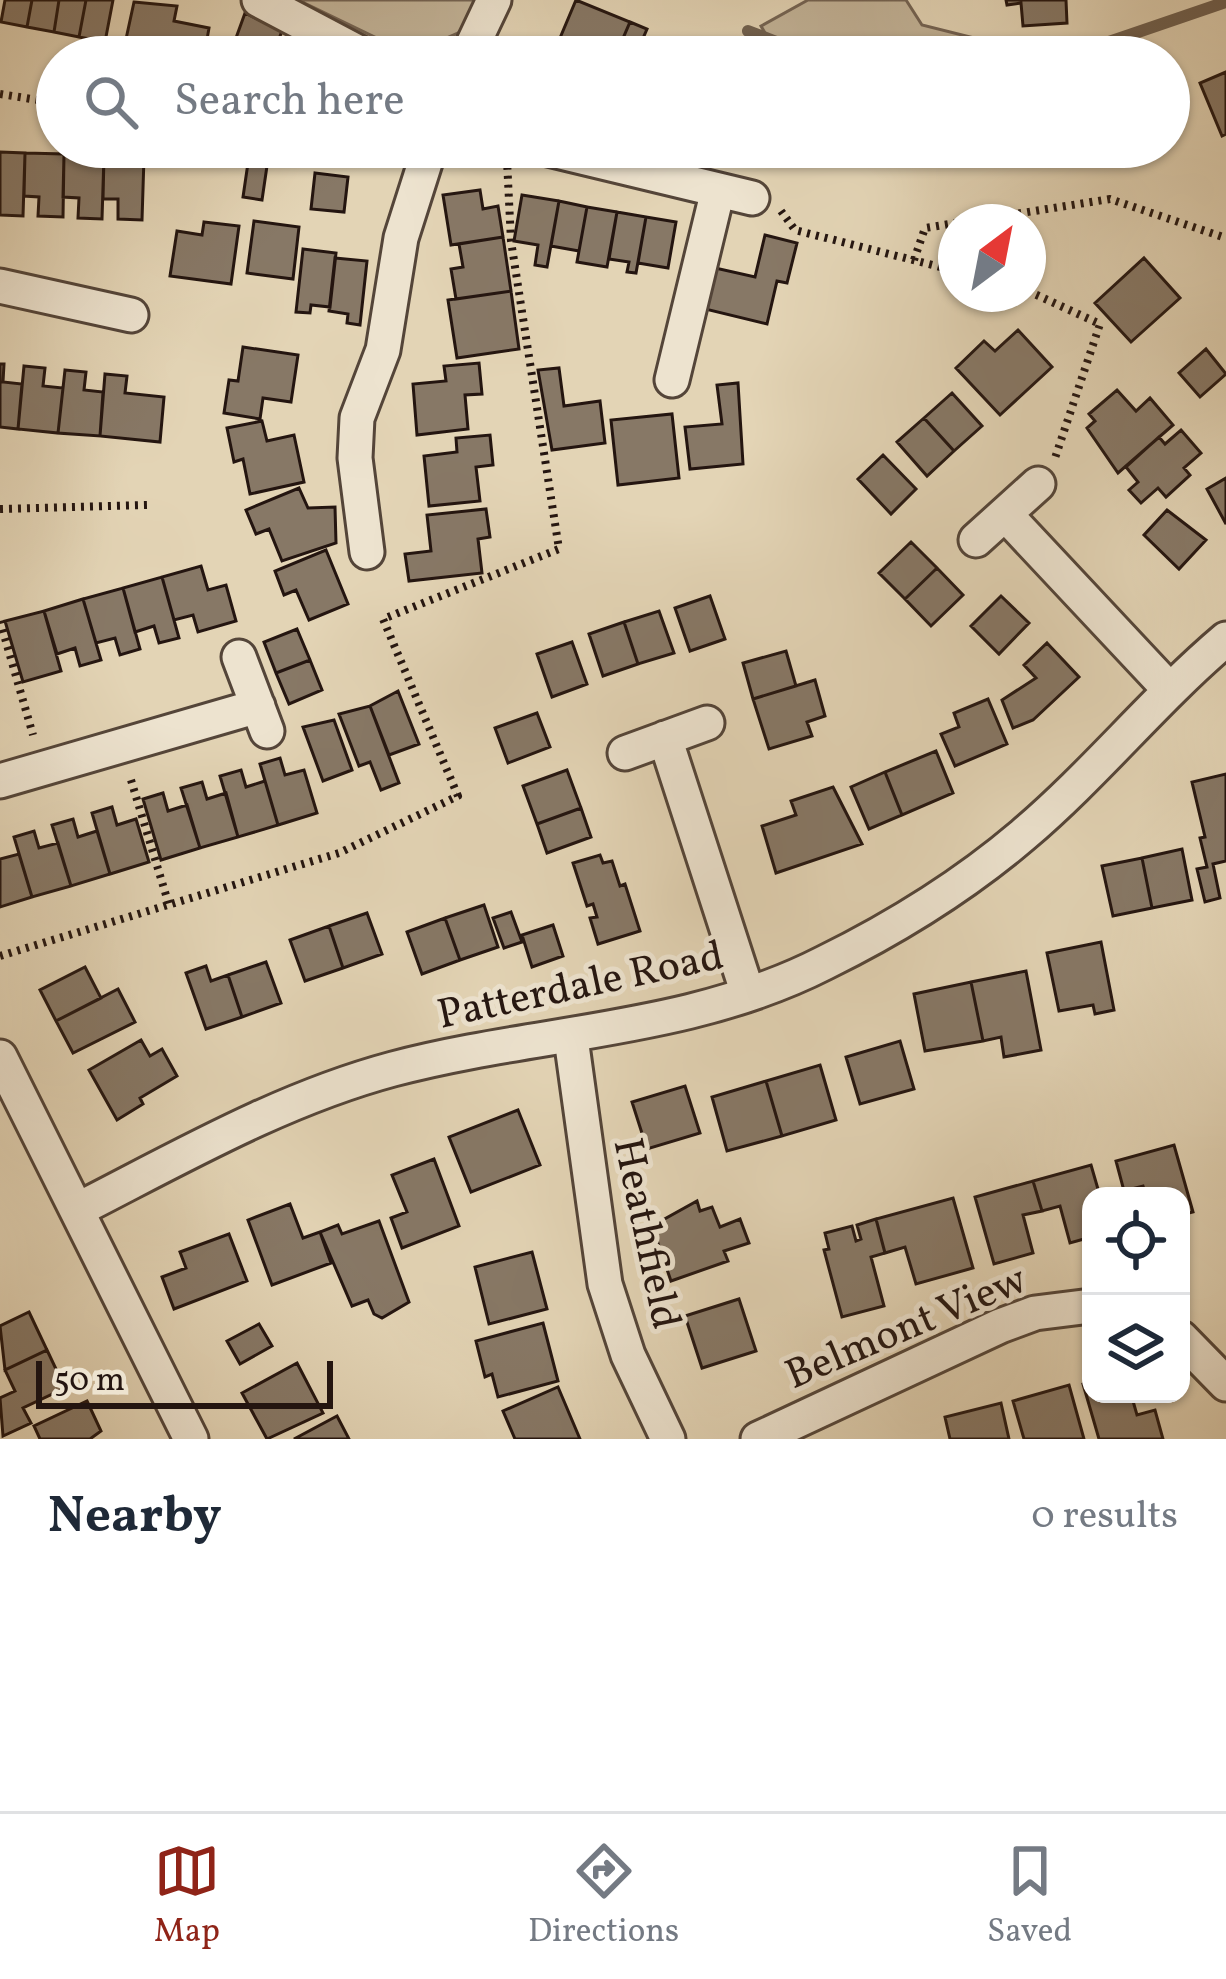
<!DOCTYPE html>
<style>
:root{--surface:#fff;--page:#f6f6f7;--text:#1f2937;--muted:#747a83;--line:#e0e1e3;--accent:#8f2418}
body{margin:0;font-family:Vollkorn,serif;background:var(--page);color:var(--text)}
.controls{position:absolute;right:36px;bottom:36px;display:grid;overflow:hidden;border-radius:24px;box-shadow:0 3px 9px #0004}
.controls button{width:108px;height:108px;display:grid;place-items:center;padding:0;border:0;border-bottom:3px solid var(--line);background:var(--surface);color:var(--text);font:60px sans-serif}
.compass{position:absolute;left:938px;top:204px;width:108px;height:108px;border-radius:50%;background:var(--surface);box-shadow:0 3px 9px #0004;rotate:32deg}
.scale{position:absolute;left:36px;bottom:30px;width:297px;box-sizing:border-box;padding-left:12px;border:6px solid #241510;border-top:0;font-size:33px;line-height:42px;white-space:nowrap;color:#241510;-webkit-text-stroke:9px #ede3cf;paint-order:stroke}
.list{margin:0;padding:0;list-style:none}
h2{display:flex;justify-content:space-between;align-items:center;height:156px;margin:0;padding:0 48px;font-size:51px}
h2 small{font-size:39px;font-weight:400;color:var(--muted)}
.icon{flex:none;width:66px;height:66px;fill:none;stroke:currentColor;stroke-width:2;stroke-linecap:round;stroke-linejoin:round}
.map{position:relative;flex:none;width:1226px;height:1439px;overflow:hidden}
.search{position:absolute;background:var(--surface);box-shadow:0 3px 9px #0004;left:36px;right:36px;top:36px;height:132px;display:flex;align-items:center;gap:30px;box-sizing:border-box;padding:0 42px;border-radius:66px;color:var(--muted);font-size:45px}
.sheet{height:372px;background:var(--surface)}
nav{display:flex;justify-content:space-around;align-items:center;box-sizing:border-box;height:168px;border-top:3px solid var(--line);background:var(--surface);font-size:33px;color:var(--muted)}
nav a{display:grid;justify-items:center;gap:6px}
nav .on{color:var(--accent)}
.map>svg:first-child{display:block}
</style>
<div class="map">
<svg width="1226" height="1439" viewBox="0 0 1226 1439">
<rect width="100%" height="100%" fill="#e3d4b5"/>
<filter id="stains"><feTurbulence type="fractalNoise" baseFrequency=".00167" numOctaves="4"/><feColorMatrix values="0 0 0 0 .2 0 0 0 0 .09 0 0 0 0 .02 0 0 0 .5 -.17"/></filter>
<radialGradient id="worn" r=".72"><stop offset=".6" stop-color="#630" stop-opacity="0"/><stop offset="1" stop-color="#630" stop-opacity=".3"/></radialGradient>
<path fill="#c3b499" stroke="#746454" stroke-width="3" d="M298 0H477L460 32 410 54Z
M808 0H906L922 25 998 44 999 57H779L761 26Z"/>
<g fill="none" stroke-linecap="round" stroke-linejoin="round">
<path stroke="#706151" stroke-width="12" d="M748 31 815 57
M1065 57 1226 2"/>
</g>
<path fill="#877866" stroke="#241510" stroke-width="3" d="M5 0H32L27 27 1 22Z
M32 0H59L54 32 27 27Z
M59 0H86L79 37 54 32Z
M86 0H113L105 42 79 37Z
M576 0 630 22 615 57H552Z
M1006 0H1066L1067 23 1023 26 1021 3 1007 5Z
M134 2 177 6 174 21 209 28 204 57H163L165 47 126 39Z
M245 13 282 31 272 57H242L232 49Z
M630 22 647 29 638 50 654 57H615Z
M1226 72V134L1222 136 1200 83Z
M0 152 25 153 23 216 0 215Z
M25 153 64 154 63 217 38 216 39 197 24 196Z
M64 154 104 155 102 219 78 218 79 198 63 197Z
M104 155 144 157 142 220 118 219V199H103Z
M248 163 267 166 262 200 243 197Z
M315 173 348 177 344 212 311 209Z
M480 190 483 209 498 206 503 237 451 245 443 195Z
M522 195 559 201 547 267 535 265 538 245 514 241Z
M559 201 587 207 579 251 551 246Z
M587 207 617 212 607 267 577 262Z
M617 212 646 217 636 273 627 272 629 262 609 259Z
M646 217 676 222 668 268 638 263Z
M254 221 299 227 293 279 247 273Z
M204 222 239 226 231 284 170 276 177 231 202 235Z
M765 235 797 243 787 283 777 281 767 324 701 308 711 267 755 277Z
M503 237 511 291 456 299 451 269 463 267 459 244Z
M303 249 336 253 330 307 311 305 310 313 296 312Z
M335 258 367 261 360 325 347 323 348 314 329 311Z
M1144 258 1180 298 1131 342 1095 303Z
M511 291 519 349 457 358 448 300Z
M1018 330 1052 367 1000 415 956 368 984 341 995 351Z
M243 347 298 355 291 402 263 398 260 419 224 413 229 380 238 381Z
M1206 349 1226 374 1200 397 1179 373Z
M479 363 482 394 465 395 468 429 417 435 413 384 446 381 444 366Z
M0 364H4L3 382 22 384 18 429 0 427Z
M24 366 45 368 43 386 63 388 58 433 18 429Z
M559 368 564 406 600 401 605 443 552 450 538 370Z
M65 370 86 372 84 390 103 392 100 436 58 433Z
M105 374 127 376 125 393 164 397 160 442 100 436Z
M738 383 743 464 690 469 685 427 722 424 717 385Z
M1117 390 1136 411 1150 398 1173 425 1118 473 1087 428 1095 421 1089 414Z
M952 393 982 426 954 451 924 418Z
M672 414 679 478 618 485 611 420Z
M924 418 954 451 927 476 897 442Z
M262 421 267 441 294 435 304 482 250 494 243 459 234 462 227 428Z
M1181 430 1201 453 1184 468 1190 475 1166 497 1158 488 1141 503 1129 490 1138 482 1126 467 1159 437 1165 444Z
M490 435 493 465 476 467 480 501 429 506 424 456 457 452 456 438Z
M883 455 916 489 891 514 858 479Z
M1226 478V524L1207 489Z
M299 488 308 508 335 507 336 543 282 561 269 529 256 534 246 510Z
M486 509 490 537 478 539 482 573 409 581 405 554 431 551 427 515Z
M1167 510 1206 540 1179 569 1144 535Z
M911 542 937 568 905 599 879 573Z
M326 550 348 604 309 620 296 590 284 595 275 571Z
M201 566 208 590 226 585 236 621 198 632 193 615 174 620 162 577Z
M937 568 963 595 931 626 905 599Z
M162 577 179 638 159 643 154 626 135 632 123 588Z
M123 588 140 649 120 655 115 638 96 643 83 599Z
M710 596 725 639 690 651 675 608Z
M1001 596 1029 623 999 654 971 626Z
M83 599 101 660 80 666 75 648 57 654 44 611Z
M44 611 61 671 23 682 5 621Z
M659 611 674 653 638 664 624 622Z
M624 622 638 664 603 676 589 634Z
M297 629 310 660 276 673 264 642Z
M572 642 587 684 552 697 537 654Z
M1047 643 1079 677 1033 720 1013 728 1002 700 1036 678 1024 665Z
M786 651 796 686 753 699 743 663Z
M310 660 322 690 289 704 276 673Z
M815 680 825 716 807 722 812 736 769 749 753 699Z
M398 691 419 744 389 755 370 706Z
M988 699 1007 744 955 766 941 734 959 727 954 713Z
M370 706 399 783 381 790 370 762 359 766 339 714Z
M537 713 550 747 508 763 495 728Z
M334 720 352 770 323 781 303 727Z
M936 751 953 793 902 815 885 772Z
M280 758 285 775 304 770 317 813 278 825 260 764Z
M241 770 246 787 265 781 278 825 238 837 220 776Z
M567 770 581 808 537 824 523 786Z
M885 772 902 815 869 829 851 787Z
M1226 774V861L1213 864 1220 898 1205 902 1197 869 1207 867 1200 838 1205 837 1192 782Z
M202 782 207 799 226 793 238 837 200 848 181 788Z
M833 787 862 844 776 873 762 826 796 815 791 801Z
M163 793 168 811 187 805 200 848 161 860 143 799Z
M112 807 117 825 136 819 149 862 110 874 92 813Z
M581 808 591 837 547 853 537 824Z
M73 819 78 837 97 831 110 874 71 886 52 825Z
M34 831 39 848 58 843 71 886 32 897 14 837Z
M1182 849 1192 900 1152 908 1142 858Z
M19 854 32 897 0 907V859Z
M600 855 603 863 612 861 620 886 625 884 640 931 598 944 590 918 597 917 593 904 587 906 573 863Z
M1142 858 1152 908 1113 916 1102 866Z
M484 905 498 947 460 960 445 918Z
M511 912 522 942 504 948 493 918Z
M367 913 382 954 343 968 329 926Z
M445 918 460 960 422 974 407 932Z
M553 925 563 956 532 967 522 935Z
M329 926 343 968 305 981 290 940Z
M1101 942 1114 1010 1095 1014 1093 1005 1059 1011 1047 953Z
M266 962 281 1003 242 1017 228 975Z
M206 966 211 981 228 975 242 1017 206 1029 186 973Z
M85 967 101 998 56 1021 40 990Z
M1026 971 1041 1050 1004 1057 1001 1037 983 1041 971 982Z
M971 982 983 1041 925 1051 914 994Z
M118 989 135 1022 73 1053 56 1021Z
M141 1040 150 1056 162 1049 177 1076 140 1098 143 1104 117 1120 89 1070Z
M900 1041 914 1089 860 1104 846 1057Z
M820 1065 836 1120 782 1136 766 1081Z
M766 1081 782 1136 727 1151 712 1097Z
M685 1086 700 1133 647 1149 632 1102Z
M518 1110 540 1165 471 1192 449 1137Z
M1174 1145 1193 1212 1181 1215V1196H1146L1143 1186 1124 1191 1116 1161Z
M434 1159 459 1226 402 1248 391 1218 407 1212 392 1175Z
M1091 1165 1100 1196H1091V1237L1070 1243 1060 1206 1042 1211 1033 1181Z
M1033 1181 1042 1211 1023 1215 1033 1253 994 1264 975 1197Z
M953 1198 973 1268 916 1284 905 1247 885 1253 876 1219Z
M697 1201 700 1211 712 1207 720 1227 740 1219 749 1243 724 1251 728 1261 671 1281 652 1226Z
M290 1204 303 1238 320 1232 331 1263 272 1285 248 1220Z
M876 1219 885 1253 871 1257 884 1306 842 1317 824 1250 829 1249 825 1233 852 1226 856 1241 861 1239 857 1225Z
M379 1221 409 1302 382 1318 374 1314 368 1300 352 1306 320 1232 338 1225 342 1234Z
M229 1234 247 1281 174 1309 162 1277 186 1268 180 1252Z
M532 1252 547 1309 489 1324 475 1267Z
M739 1299 756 1351 702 1368 685 1316Z
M29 1312 47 1350 5 1370 0 1326Z
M543 1323 558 1381 498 1397 492 1374 485 1377 476 1341Z
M259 1324 272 1346 240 1364 227 1341Z
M47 1350 65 1388 23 1408 31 1423 3 1436 0 1398 15 1391 5 1370Z
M297 1363 323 1413 267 1439 242 1393Z
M1091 1382V1394H1131L1137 1415 1155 1410 1163 1439H1099L1083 1384Z
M1069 1385 1084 1439H1024L1013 1401Z
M558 1387 580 1439H515L503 1411Z
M87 1401 101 1431 90 1439H40L34 1426Z
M1001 1403 1009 1439H950L945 1417Z
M337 1416 349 1439H294Z"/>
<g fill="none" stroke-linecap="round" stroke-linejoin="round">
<defs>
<path id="street" d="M259 0 367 57
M467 57 494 0
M540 147 752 198
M0 286 131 315
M672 380 718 190
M1005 514 1168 688
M976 540 1038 484
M367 552 355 458 357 418 383 350 401 238 430 147
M239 657 267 731
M665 738 748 994
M625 753 707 723
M0 781 258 706
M571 1038 605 1284 628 1355 668 1439
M0 1057 191 1439
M77 1210C179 1158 281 1099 393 1069 536 1031 689 1032 824 963 895 928 963 886 1023 835 1095 774 1154 700 1226 639
M1181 1338 1226 1384
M758 1439 1000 1326 1035 1313 1091 1306"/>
</defs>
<use href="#street" stroke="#544539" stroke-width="39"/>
<path stroke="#241510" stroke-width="8" stroke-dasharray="3 6" stroke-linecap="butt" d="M0 94 57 103
M781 211 795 230 956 271
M965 222 1110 199 1226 238
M914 260 925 228 956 223
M1028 291 1100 324 1055 458
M0 509 148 505
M0 621 33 735
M131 780 169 905
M0 956 339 853 458 796 383 619 559 549 511 241 507 160"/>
<use href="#street" stroke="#ede3cf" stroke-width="33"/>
</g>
<g text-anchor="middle" stroke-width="10" stroke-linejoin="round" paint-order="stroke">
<g font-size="42" fill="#241510" stroke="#ede3cf">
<text transform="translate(580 983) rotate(-12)" y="15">Patterdale Road</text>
<text transform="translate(649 1233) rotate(78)" y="15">Heathfield</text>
<text transform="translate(905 1325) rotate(-23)" y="15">Belmont View</text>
</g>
</g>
<rect width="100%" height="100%" filter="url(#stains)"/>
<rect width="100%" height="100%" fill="url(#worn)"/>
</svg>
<div class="controls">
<button><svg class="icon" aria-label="locate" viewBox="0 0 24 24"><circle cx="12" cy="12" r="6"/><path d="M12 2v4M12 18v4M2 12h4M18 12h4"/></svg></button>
<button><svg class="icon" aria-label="layers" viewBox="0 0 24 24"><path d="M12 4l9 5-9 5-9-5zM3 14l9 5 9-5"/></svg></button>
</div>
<svg class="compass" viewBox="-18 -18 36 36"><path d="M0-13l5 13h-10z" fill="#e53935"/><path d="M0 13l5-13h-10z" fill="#747a83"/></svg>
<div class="scale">50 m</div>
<div class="search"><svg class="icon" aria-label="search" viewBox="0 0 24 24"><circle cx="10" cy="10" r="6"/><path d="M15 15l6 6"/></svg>Search here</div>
</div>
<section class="sheet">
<h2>Nearby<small>0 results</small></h2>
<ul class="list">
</ul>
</section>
<nav>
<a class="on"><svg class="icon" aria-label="map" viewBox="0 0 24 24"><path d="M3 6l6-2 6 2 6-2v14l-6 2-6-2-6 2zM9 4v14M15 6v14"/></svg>Map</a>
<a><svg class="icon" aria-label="directions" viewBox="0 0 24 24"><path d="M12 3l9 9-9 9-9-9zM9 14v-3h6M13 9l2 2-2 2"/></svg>Directions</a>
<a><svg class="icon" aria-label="saved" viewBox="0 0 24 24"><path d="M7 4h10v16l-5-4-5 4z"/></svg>Saved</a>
</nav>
